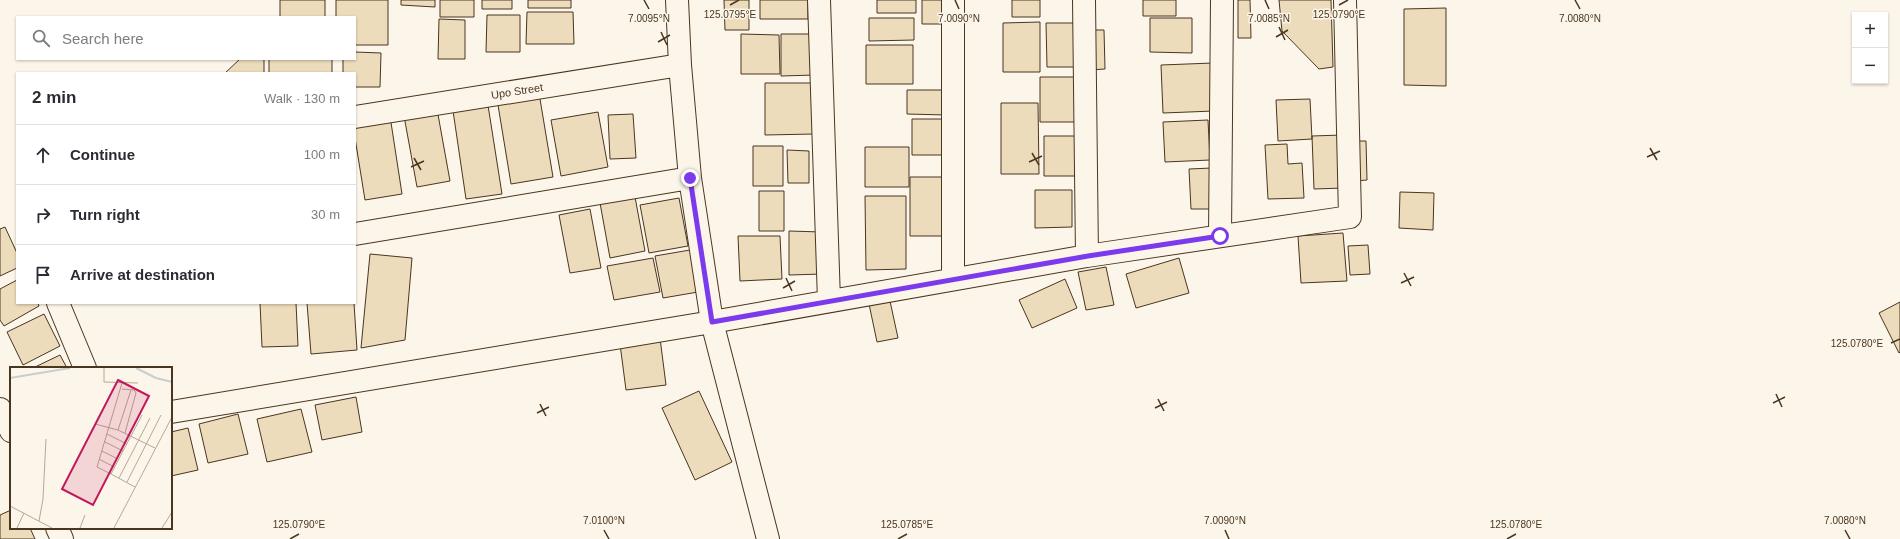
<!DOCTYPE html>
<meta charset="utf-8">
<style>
:root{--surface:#fff;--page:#f7f7f7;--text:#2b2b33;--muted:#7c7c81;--line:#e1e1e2}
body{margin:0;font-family:Helvetica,sans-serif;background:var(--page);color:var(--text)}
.controls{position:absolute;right:12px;top:12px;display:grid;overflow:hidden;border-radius:0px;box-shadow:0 1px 3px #0004}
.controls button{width:36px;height:36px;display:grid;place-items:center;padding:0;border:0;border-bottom:1px solid var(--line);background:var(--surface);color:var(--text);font:20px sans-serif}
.stop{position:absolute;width:12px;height:12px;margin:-9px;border:3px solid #7c3aed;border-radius:50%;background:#fff}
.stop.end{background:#7c3aed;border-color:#fff;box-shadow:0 1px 4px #0008}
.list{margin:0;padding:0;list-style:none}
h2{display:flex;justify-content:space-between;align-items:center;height:52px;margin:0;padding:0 16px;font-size:17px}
h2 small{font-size:13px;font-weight:400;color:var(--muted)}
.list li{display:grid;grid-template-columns:26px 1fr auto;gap:12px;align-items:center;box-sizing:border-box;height:60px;padding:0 16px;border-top:1px solid var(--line)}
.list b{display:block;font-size:15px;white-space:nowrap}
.list em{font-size:13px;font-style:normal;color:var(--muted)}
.icon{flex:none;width:22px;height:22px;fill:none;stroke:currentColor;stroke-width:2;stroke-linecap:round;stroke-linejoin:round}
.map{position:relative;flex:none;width:1900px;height:539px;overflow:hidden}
.search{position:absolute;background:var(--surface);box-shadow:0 1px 3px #0004;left:16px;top:16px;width:340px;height:44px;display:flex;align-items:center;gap:10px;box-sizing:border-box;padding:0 14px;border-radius:0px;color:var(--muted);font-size:15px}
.panel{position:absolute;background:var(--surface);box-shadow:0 1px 3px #0004;left:16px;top:72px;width:340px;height:232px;border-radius:0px}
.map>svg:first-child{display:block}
</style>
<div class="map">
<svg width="1900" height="539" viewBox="0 0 1900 539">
<rect width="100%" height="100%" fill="#fbf6e9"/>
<path fill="#ecdcbc" stroke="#4a3520" d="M280 0H325V17H280Z
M336 0H388V45H355V17H336Z
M401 0H435V7L401 5Z
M440 0H474V17H440Z
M482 0H512V9H482Z
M528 0H571V8H528Z
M724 0H749V30H725Z
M760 0H808V19H760Z
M877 0H916V13H877Z
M922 0H949V24H922Z
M1012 0H1040V17H1012Z
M1143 0H1176V16H1143Z
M1238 0H1250L1251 38H1238Z
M1279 0H1331L1333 67 1319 69 1282 31Z
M1446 8V86L1404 85V9Z
M527 12H573L574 44H526Z
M487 15H520V52H486Z
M869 18H914V40L869 41Z
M1150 18H1192V53L1150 52Z
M439 19 465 20V59H438Z
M1040 22V72H1003V23Z
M1046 23H1080V67H1047Z
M1089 30H1104L1105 69 1089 70Z
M741 34 779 35 780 74H741Z
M781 34H815V75L781 76Z
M866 45H913V84H866Z
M355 52 381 53 380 87H355V73H343V59H355Z
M240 59H264V73H225Z
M269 59H332V73H269Z
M1213 63 1214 111 1163 113 1161 65Z
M1040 77H1080L1081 122H1040Z
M765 83H813L814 134 765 135Z
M907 90H947L946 115 907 114Z
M539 93 553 177 511 184 497 99Z
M487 99 502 194 466 199 452 104Z
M1310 99 1312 139 1278 141 1276 100Z
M1001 103H1038L1039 174H1001Z
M437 109 450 181 417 187 404 116Z
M598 112 608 167 561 176 551 120Z
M633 114 636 158 610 159 608 115Z
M390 116 402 194 365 200 355 138V121Z
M912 119H948L949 155H912Z
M1208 120 1210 160 1165 162 1163 122Z
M1342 135 1344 188 1314 189 1312 136Z
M1044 136H1079V176H1044Z
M1354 141H1366L1367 180 1355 181Z
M1287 144 1288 164 1302 163 1304 198 1268 199 1265 145Z
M753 146H783V186H753Z
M865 147H909V187H865Z
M787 150 809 151V183H788Z
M1212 168 1213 209H1191L1189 169Z
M910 177H949L950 236H910Z
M1035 190H1072V227L1035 228Z
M759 191H784V231H759Z
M1400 192 1434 193 1433 230 1399 228Z
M865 196H906V269L866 270Z
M635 197 645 251 610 258 600 203Z
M679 198 688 246 649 253 640 205Z
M590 209 601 268 570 273 559 215Z
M5 227 17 253V268L0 276V229Z
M789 231 822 232 823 274 789 275Z
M1343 233 1347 281 1301 283 1298 236Z
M738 236H780L782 279 740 281Z
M1368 245 1370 274 1350 275 1348 246Z
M690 250 698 292 663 298 655 256Z
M370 254 412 258 405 340 361 348Z
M653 258 660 292 614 300 607 266Z
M1179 258 1189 293 1136 308 1126 274Z
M1106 267 1114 305 1086 310 1078 272Z
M1065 279 1077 308 1032 328 1019 300Z
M17 280V303H38L39 306 4 326 0 320V289Z
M890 301 898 338 877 342 869 304Z
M1900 302V352L1899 353 1879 313Z
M260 303H296L298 346 262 347Z
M307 303H354L357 350 311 354Z
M44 314 60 346 23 365 7 332Z
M660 338 666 385 626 390 620 344Z
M60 355 67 368H33Z
M699 391 732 462 695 480 662 408Z
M356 397 362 432 322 440 315 405Z
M301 409 312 452 267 462 257 419Z
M238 414 248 454 208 463 199 424Z
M188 428 198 470 171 476V432Z
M11 510V528H30L35 539H0V515Z"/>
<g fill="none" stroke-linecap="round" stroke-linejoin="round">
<defs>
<path id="minor" d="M677 0 680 65 690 178 712 322 768 539
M819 0 829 301
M953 0V279
M1084 0 1087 256
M355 117 680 65
M355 234 690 178
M1220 236 1222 0
M58 303 85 368
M0 409 11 431
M171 412 712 322 1087 256 1350 217 1345 0
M57 528 62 539"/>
</defs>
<use href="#minor" stroke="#4a3520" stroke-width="24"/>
<use href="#minor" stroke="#fbf6e9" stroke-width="22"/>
</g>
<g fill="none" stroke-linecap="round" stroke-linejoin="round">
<path stroke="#7c3aed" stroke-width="5" d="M690 178 712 322 1088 256 1220 236"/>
</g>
<path fill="none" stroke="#4a3520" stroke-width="1.5" d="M644 0 649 9M955 0 959 9M1265 0 1269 9M1575 0 1580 9M730 5 739 0M1339 5 1348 0M1279 27 1285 40M661 32 667 45M1276 37 1288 30M658 42 670 35M1650 148 1657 160M1032 153 1039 165M1647 157 1660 151M414 158 421 170M1029 162 1042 156M411 167 424 161M1404 273 1411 286M786 278 792 291M1401 283 1414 277M783 288 795 281M1891 343 1900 339M1776 394 1782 407M1158 399 1164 411M1773 403 1785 397M540 404 546 416M1155 408 1167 402M537 413 549 407M604 530 609 539M1225 530 1229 539M1845 530 1850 539M290 539 299 534M898 539 907 534M1507 539 1516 534"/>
<g text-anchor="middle" stroke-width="3" stroke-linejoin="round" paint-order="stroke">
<g font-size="11" fill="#4a3520" stroke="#fbf6e9">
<text transform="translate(517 91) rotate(-9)" y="4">Upo Street</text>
</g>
</g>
<g transform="translate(10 367)">
<rect width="162" height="162" fill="#fbf6e9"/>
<path fill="none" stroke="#c9cecd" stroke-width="2" d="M126 1 146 11 162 15M0 11 60 1"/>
<path fill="none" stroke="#b4a999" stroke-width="1" d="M94 1V15L128 16M112 22 124 23 126 26 115 66M85 57 108 63 145 81M108 63 121 23M97 67 117 77M95 75 113 84M92 84 108 92M89 92 104 100M101 107 87 100 112 16M109 111 140 51M117 115 151 48M125 120 101 107 132 48M0 139 42 161M29 154 33 132 36 72M7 161 14 146M70 161 75 148M104 161 162 50M152 161 162 145"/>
<path fill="#c2185b" fill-opacity="0.15" stroke="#c2185b" stroke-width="2" d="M108 13 139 29 83 138 52 122Z"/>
<rect width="162" height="162" fill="none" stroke="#4a3520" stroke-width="2"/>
</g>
<g font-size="10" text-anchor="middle" fill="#4a3520" stroke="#fbf6e9" stroke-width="3" stroke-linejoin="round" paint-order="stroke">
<text x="730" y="18">125.0795°E</text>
<text x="1339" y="18">125.0790°E</text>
<text x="649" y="22">7.0095°N</text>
<text x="959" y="22">7.0090°N</text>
<text x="1269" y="22">7.0085°N</text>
<text x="1580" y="22">7.0080°N</text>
<text x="1857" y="347">125.0780°E</text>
<text x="604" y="524">7.0100°N</text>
<text x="1225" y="524">7.0090°N</text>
<text x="1845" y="524">7.0080°N</text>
<text x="299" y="528">125.0790°E</text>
<text x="907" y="528">125.0785°E</text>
<text x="1516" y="528">125.0780°E</text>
</g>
</svg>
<div class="controls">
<button>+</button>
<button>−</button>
</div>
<div class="stop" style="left:1220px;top:236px"></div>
<div class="stop end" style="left:690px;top:178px"></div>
<div class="search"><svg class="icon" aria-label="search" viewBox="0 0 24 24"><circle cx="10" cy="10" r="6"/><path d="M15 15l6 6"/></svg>Search here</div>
<section class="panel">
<h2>2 min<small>Walk · 130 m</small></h2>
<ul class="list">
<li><svg class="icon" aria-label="ahead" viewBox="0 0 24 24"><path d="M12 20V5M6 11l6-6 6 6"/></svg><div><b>Continue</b></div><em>100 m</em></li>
<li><svg class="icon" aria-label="right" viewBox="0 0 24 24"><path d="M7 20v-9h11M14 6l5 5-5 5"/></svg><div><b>Turn right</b></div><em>30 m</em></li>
<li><svg class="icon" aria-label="arrive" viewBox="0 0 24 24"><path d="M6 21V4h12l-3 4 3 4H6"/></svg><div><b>Arrive at destination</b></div></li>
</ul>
</section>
</div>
